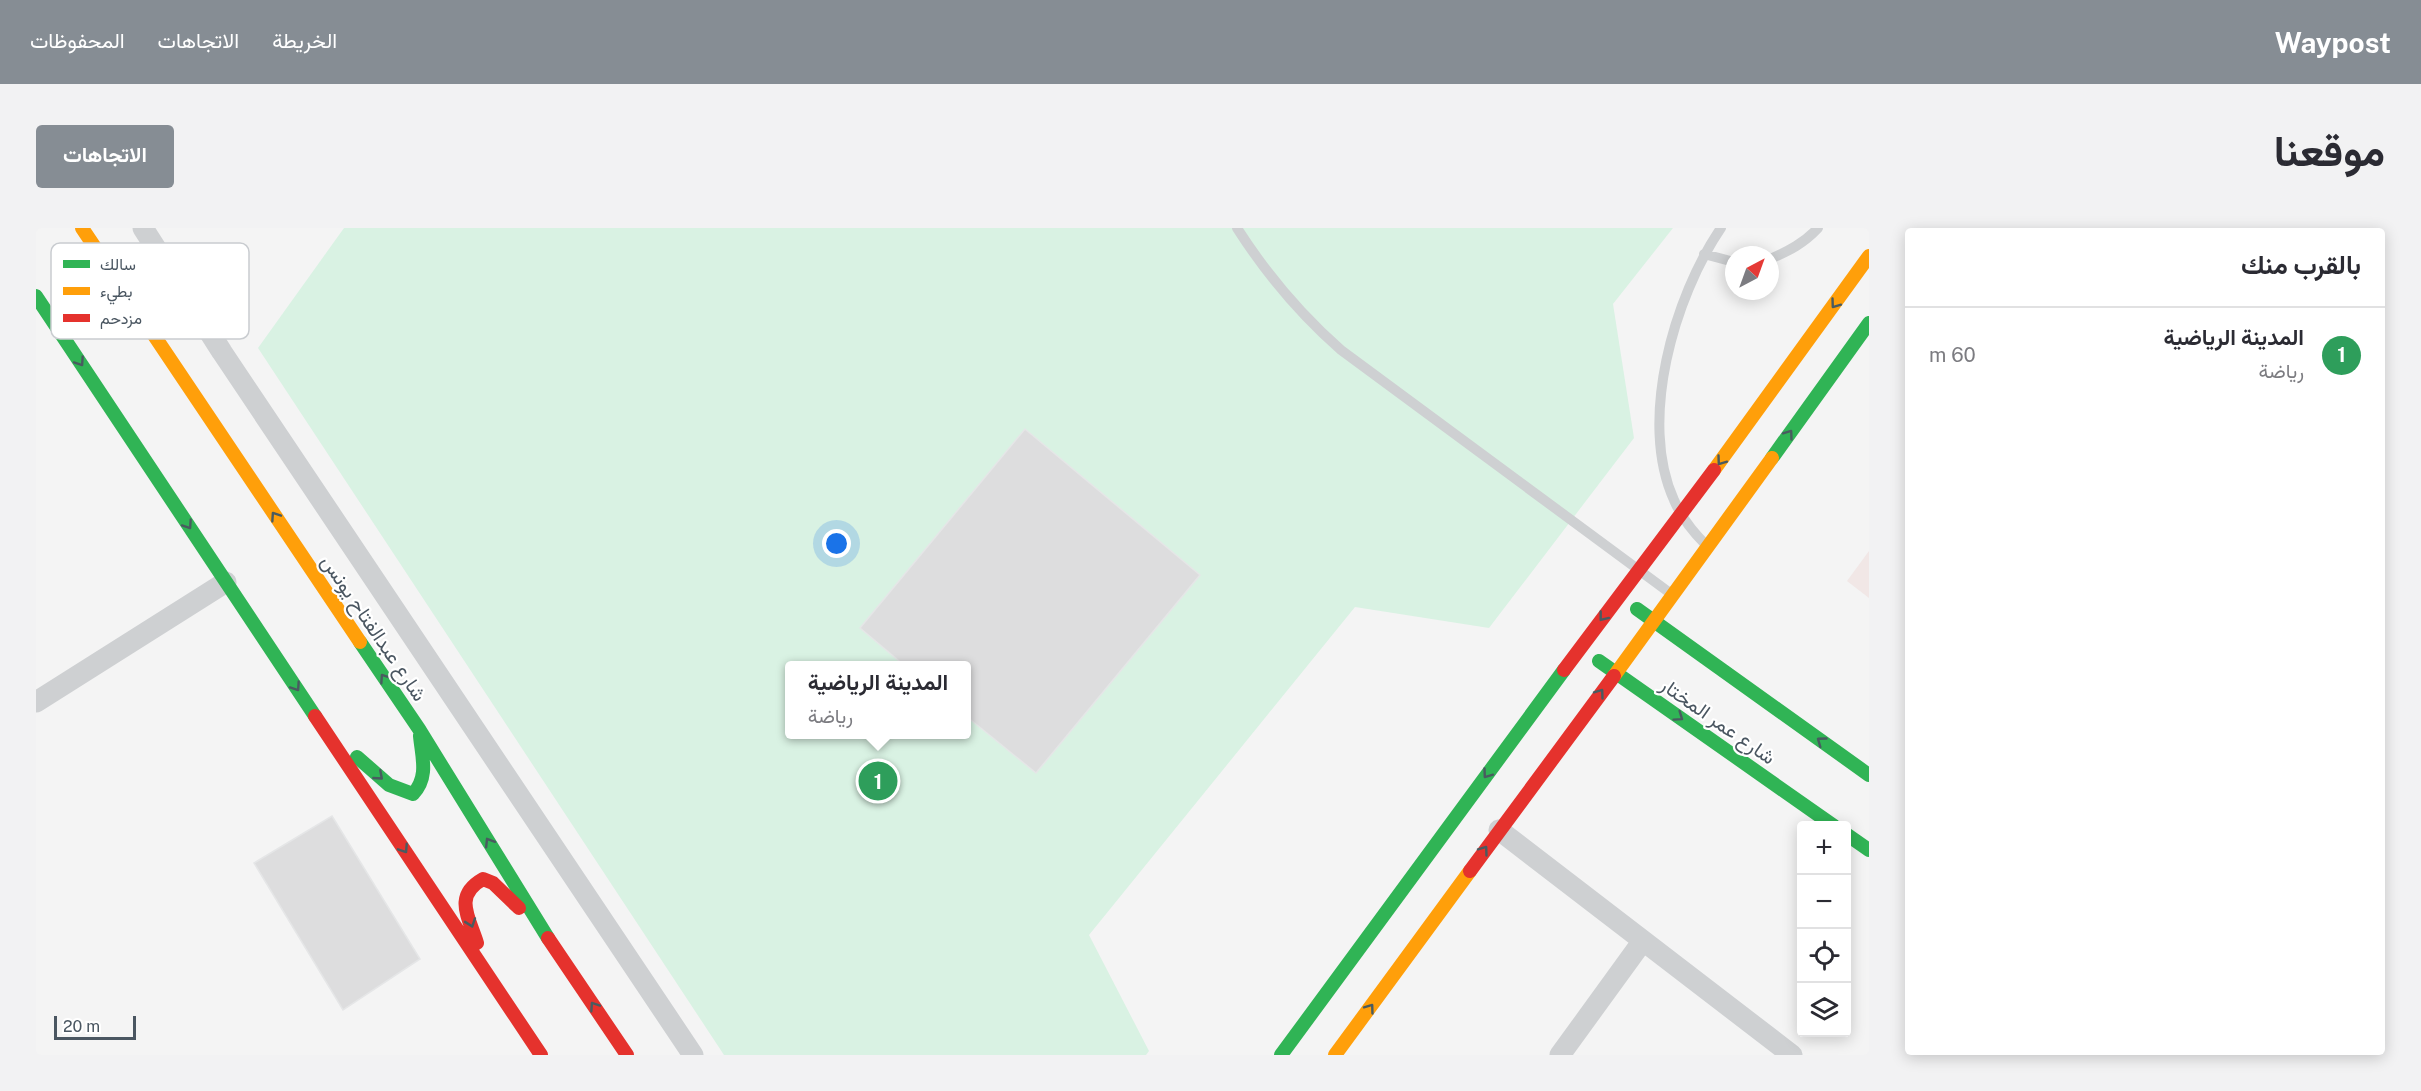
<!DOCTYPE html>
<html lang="ar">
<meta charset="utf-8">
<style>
:root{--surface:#fff;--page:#f2f2f3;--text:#2b2b33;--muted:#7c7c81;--line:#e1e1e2;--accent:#868d94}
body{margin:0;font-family:"Public Sans",Vazirmatn,sans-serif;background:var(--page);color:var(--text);direction:rtl}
.controls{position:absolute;right:18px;bottom:18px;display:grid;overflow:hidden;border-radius:6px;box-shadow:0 3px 15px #0003}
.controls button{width:54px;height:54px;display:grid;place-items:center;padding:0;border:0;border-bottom:2px solid var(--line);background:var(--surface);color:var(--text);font:30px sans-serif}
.compass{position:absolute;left:1689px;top:18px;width:54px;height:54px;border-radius:50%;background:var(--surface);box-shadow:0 3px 15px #0003;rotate:41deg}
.scale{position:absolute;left:18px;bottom:15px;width:82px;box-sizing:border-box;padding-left:6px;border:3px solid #4a5661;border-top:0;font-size:16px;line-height:21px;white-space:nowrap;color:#4a5661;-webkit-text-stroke:4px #fff;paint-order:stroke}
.you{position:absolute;left:801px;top:316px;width:21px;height:21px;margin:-15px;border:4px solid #fff;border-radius:50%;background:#1a73e8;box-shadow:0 0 0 9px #1a73e833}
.badge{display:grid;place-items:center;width:39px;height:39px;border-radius:50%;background:var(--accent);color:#fff;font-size:20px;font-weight:700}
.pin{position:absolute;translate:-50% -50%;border:3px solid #fff;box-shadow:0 2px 6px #0006}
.popup{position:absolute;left:749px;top:433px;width:186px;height:78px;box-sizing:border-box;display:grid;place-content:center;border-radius:6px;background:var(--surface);filter:drop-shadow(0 2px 4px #0005);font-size:20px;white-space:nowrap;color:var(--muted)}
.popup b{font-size:22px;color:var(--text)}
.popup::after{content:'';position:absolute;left:50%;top:100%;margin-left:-12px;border:12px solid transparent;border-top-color:var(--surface)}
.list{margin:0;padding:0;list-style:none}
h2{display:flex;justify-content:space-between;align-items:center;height:78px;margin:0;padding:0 24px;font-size:26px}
h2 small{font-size:20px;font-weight:400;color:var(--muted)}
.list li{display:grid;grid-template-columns:39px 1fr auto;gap:18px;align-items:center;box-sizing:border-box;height:96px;padding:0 24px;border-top:2px solid var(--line)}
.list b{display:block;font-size:22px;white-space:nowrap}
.list p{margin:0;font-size:20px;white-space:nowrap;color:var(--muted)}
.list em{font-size:20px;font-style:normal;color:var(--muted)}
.icon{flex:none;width:33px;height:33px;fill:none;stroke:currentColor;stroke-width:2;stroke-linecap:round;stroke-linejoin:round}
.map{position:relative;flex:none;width:1833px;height:827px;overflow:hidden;direction:ltr;border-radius:6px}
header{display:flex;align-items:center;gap:36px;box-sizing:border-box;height:84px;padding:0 30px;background:var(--accent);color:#fff}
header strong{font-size:28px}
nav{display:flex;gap:33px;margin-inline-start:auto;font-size:21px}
.intro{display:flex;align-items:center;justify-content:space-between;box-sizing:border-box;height:144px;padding:0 36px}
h1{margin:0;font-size:42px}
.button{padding:15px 27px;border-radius:6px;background:var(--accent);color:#fff;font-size:21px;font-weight:700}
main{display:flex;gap:36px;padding:0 36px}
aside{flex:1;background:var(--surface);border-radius:6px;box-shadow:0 3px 15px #0003}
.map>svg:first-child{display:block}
</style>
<header>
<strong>Waypost</strong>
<nav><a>الخريطة</a><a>الاتجاهات</a><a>المحفوظات</a></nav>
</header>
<div class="intro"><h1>موقعنا</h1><a class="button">الاتجاهات</a></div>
<main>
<aside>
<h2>بالقرب منك<small></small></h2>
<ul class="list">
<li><span class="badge" style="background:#2e9e5b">1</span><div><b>المدينة الرياضية</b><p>رياضة</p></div><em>60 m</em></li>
</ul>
</aside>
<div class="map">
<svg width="1833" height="827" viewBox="0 0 1833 827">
<rect width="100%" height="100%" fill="#f4f4f4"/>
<path fill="#f1e7e6" d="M1833 323V370L1811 353Z"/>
<path fill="#d9f2e3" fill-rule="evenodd" d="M308 0H1637L1577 76 1598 210 1453 400 1319 379 1053 707 1113 823 1110 827H688L222 120ZM754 438H930V506H754Z"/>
<path fill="#ddddde" stroke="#e5e6e7" stroke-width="1.5" d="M989 201 1164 347 1000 545 930 488V438H869L824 400Z
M296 588 384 731 307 782 218 635Z"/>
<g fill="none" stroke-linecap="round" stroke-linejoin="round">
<path stroke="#ced0d2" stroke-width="10" d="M1201 0C1231 47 1264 86 1305 122L1634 365
M1668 26 1698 34
M1734 31C1753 23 1768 15 1782 0
M1670 317C1657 304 1645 289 1638 272 1602 193 1638 69 1685 0"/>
<path stroke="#ced0d2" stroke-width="21" d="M107 0 186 124 657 827
M0 474 190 354
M1463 602 1756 827
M1524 827 1606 714"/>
<path stroke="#30b455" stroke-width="14" d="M0 68 279 488
M1736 230 1833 95
M1601 381 1833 547
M324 414 383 501 512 710
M1563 433 1798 598
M321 529 353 557 377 566C393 549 386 529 384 508
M1810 606 1833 622
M1245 827 1528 442"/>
<path stroke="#ff9f0a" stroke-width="14" d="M46 0 324 414
M1678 242 1833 28
M1578 448 1736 230
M1299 827 1434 643"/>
<path stroke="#e5322d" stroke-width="14" d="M1528 442 1678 242
M279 488 505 827
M1434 643 1578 448
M512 710 591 827
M441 715C433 689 417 668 447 651L457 655 483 680"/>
</g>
<defs><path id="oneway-chevron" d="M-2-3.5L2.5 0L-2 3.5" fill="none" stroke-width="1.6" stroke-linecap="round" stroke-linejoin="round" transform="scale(1.5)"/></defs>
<g stroke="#495b60">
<use href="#oneway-chevron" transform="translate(1799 76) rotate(126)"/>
<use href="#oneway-chevron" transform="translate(44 134) rotate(56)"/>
<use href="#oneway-chevron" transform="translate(1753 206) rotate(-54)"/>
<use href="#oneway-chevron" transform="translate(1685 233) rotate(126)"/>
<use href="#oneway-chevron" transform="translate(239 288) rotate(-124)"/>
<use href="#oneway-chevron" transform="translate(152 297) rotate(56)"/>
<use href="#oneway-chevron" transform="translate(1567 389) rotate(128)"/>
<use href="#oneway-chevron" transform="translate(348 450) rotate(-124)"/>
<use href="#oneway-chevron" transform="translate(260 459) rotate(56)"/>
<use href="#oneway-chevron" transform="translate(1564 465) rotate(-54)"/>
<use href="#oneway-chevron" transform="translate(1643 489) rotate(35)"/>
<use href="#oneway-chevron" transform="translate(1785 513) rotate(-144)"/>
<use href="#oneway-chevron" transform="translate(1451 546) rotate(126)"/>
<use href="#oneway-chevron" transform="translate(343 548) rotate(41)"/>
<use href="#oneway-chevron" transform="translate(453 614) rotate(-122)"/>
<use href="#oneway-chevron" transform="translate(368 621) rotate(57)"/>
<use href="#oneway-chevron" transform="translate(1448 622) rotate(-54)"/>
<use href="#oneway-chevron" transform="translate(435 695) rotate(71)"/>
<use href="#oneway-chevron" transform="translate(558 778) rotate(-124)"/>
<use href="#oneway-chevron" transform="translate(1334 780) rotate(-54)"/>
</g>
<g text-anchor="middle" stroke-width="4.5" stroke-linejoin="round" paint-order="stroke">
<g font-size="20" fill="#4a5661" stroke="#fff">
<text transform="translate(338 400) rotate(56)" y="7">شارع عبدالفتاح يونس</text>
<text transform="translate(1682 493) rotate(35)" y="7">شارع عمر المختار</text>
</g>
</g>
<rect x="15" y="15" width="198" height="96" rx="9" fill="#fff" stroke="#c9ccd0" stroke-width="1.5"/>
<rect x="27" y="32" width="27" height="8" fill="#30b455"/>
<rect x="27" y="59" width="27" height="8" fill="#ff9f0a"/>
<rect x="27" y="86" width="27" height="8" fill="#e5322d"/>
<g font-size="16" fill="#4a5661">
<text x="64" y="42">سالك</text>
<text x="64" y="69">بطيء</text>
<text x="64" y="96">مزدحم</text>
</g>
</svg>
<div class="controls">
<button>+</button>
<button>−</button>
<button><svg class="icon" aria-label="locate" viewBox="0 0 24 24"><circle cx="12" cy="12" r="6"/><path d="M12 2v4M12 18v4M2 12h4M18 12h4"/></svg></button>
<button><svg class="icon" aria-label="layers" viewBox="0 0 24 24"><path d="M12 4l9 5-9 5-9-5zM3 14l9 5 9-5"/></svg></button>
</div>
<svg class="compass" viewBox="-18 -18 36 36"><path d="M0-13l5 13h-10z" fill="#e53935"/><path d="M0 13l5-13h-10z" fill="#7c7c81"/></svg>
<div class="scale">20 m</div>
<div class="you"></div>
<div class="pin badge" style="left:842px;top:553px;background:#2e9e5b">1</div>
<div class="popup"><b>المدينة الرياضية</b>رياضة</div>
</div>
</main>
